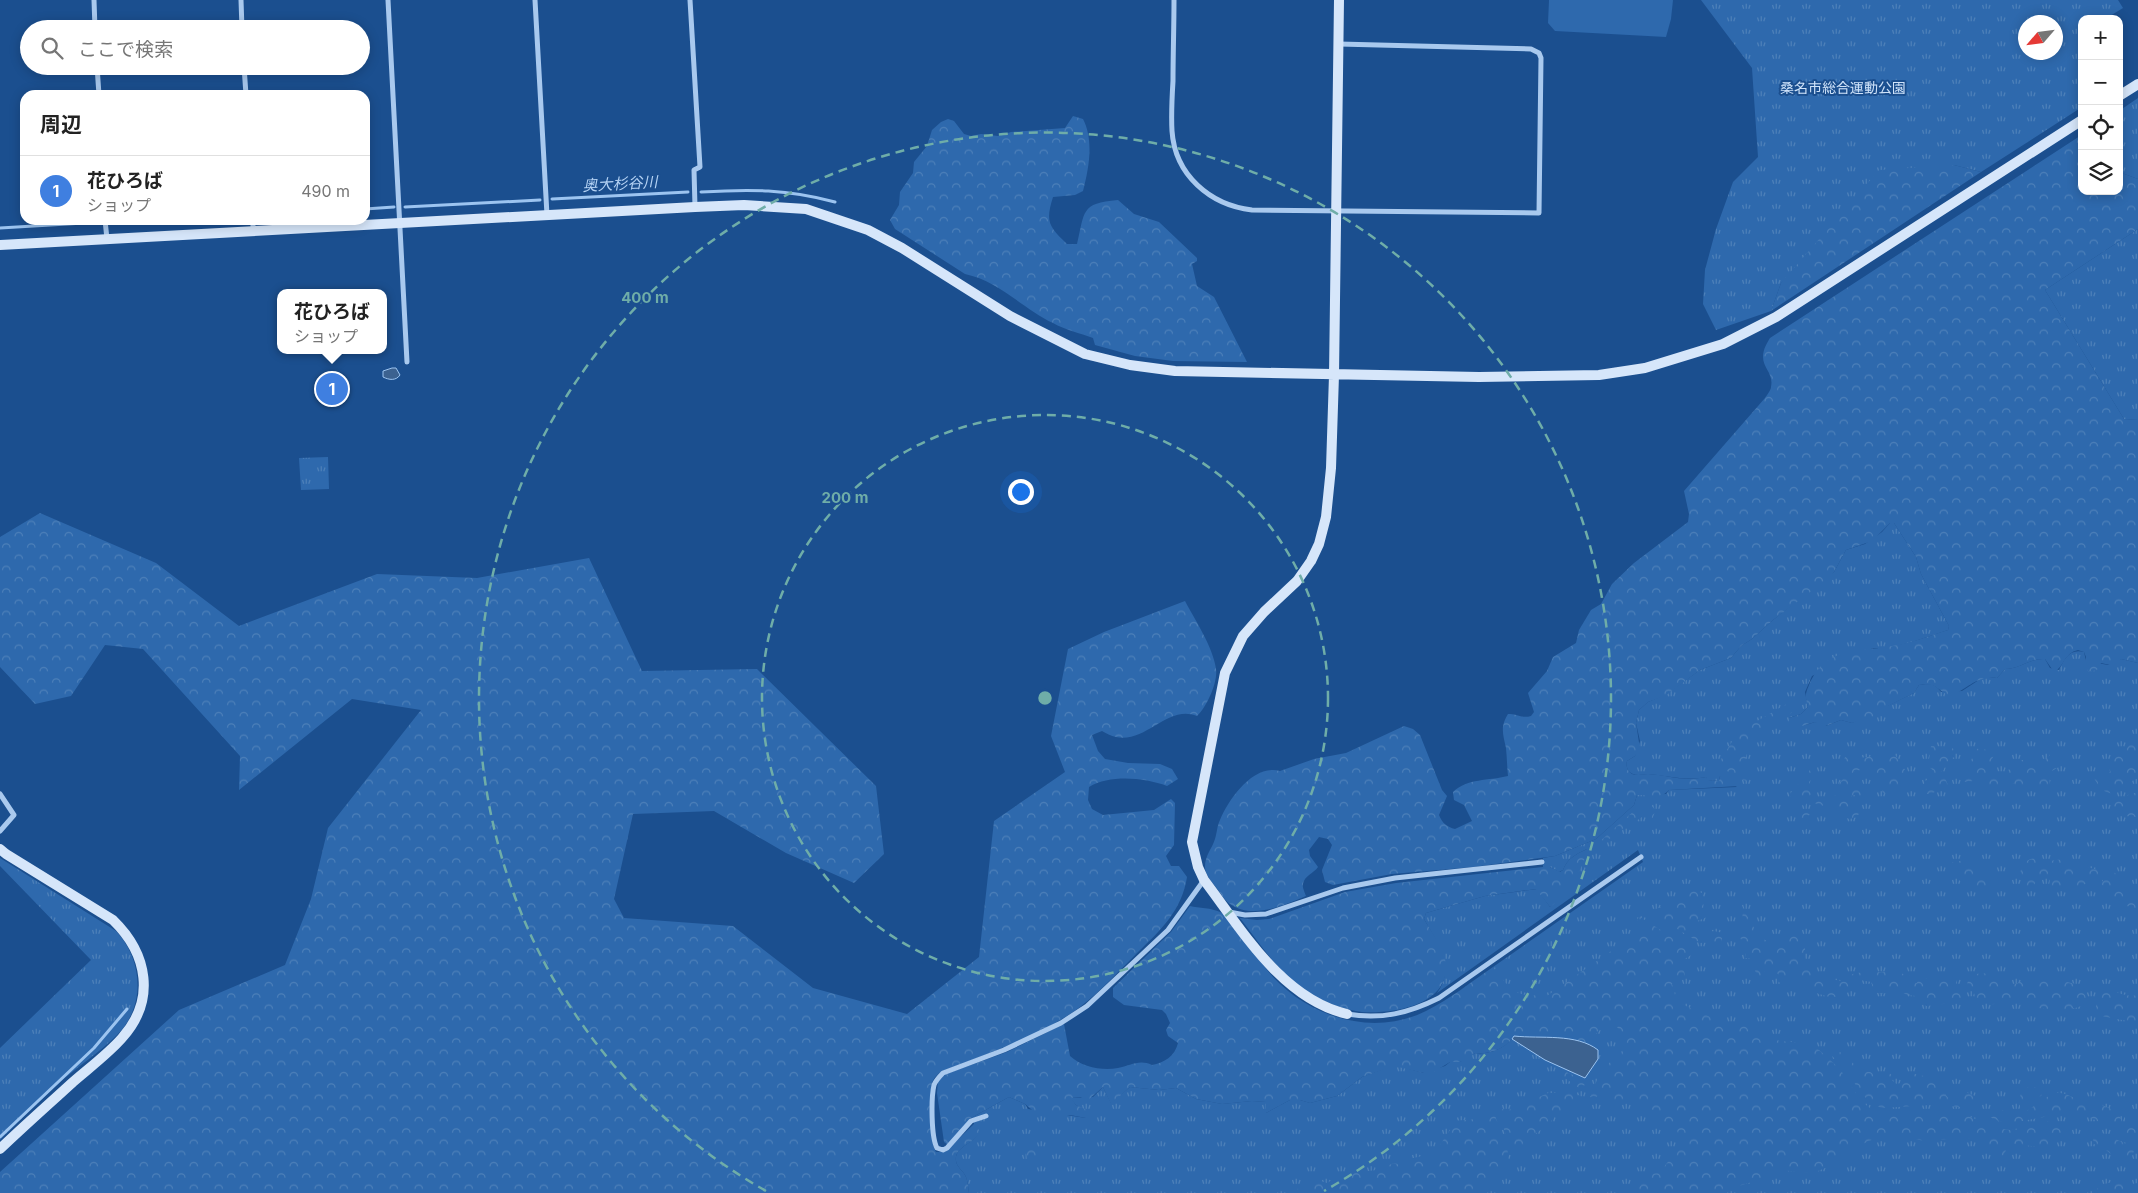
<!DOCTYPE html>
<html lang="ja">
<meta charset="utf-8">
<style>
:root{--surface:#fff;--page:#f6f6f6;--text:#222;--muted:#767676;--line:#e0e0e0;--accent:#7c3aed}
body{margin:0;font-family:Inter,"Noto Sans JP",sans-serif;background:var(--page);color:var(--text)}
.controls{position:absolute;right:15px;top:15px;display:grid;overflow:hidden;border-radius:10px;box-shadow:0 2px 12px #0003}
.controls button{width:45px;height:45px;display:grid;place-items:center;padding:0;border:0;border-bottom:1px solid var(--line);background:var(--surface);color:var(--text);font:25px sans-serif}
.compass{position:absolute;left:2018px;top:15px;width:45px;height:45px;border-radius:50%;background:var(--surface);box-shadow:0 2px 12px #0003;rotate:242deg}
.you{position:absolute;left:1020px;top:491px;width:18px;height:18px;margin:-12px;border:4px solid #fff;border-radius:50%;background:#1a73e8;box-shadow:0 0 0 8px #1a73e833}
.badge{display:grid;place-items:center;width:32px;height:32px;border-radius:50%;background:var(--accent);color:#fff;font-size:16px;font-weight:700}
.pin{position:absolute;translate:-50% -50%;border:2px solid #fff;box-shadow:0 1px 5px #0006}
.popup{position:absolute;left:277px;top:289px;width:110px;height:65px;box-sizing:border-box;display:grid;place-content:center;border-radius:10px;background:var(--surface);filter:drop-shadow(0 1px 4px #0005);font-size:16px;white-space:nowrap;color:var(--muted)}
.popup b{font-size:19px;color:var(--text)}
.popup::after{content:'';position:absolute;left:50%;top:100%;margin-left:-10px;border:10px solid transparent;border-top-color:var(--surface)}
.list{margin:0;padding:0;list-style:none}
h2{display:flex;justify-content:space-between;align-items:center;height:65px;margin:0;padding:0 20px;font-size:21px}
h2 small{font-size:16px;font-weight:400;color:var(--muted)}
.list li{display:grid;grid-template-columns:32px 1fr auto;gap:15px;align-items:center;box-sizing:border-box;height:70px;padding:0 20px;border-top:1px solid var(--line)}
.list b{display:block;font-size:19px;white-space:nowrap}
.list p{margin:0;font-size:16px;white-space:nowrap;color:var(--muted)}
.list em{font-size:16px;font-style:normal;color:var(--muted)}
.icon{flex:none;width:28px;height:28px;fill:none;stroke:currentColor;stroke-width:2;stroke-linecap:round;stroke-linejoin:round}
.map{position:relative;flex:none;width:2138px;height:1193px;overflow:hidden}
.search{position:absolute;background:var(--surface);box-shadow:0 2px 12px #0003;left:20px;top:20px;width:350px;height:55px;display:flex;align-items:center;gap:12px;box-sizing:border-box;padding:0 18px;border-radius:28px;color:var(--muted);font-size:19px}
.panel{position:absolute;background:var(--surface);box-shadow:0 2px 12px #0003;left:20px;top:90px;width:350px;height:135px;border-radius:15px}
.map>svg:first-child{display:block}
</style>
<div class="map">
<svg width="2138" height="1193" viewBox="0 0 2138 1193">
<defs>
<pattern id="grass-tufts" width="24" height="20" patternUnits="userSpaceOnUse" patternTransform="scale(1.25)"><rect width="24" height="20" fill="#2e69ad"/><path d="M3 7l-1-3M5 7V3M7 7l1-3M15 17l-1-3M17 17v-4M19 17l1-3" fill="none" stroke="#4d80b9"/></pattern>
<pattern id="forest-crowns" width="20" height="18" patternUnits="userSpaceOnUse" patternTransform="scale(1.25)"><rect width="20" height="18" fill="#2e69ad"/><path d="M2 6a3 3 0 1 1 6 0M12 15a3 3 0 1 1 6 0" fill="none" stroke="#4d80b9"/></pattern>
</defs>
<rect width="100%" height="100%" fill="#1b4f8f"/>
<path fill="url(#grass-tufts)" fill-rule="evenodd" d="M1701 0H2118L2123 8 2105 19H2082V107L1981 172 1954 165 1781 283 1771 311 1716 330 1703 304 1705 270 1716 229 1733 182 1758 157 1752 68ZM2026 22H2056V52H2026Z
M2138 98V179L2119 172V111Z
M2138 229V420L2124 419 2045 290Z
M328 457 329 489 301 490 299 458Z
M1890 523H1894L1916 557 1921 574 1949 626 1948 630 1909 643 1886 648H1873L1812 676 1805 692 1808 707 1801 714 1789 718 1806 725 1815 722 1826 726 1841 720 1852 723 1914 693 1919 685C1930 684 1934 683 1941 692L1962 691 1982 678H1997L2005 669C2020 669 2030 658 2045 659L2050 668 2059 670C2064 659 2070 648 2084 652L2086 661 2108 665 2121 659 2138 663V1193H969C968 1188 968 1182 966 1177 964 1171 957 1168 956 1161 954 1146 975 1144 979 1132L971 1118 1009 1097 1025 1104 1028 1109 1086 1118 1083 1109 1076 1105 1070 1098 1093 1097 1103 1087 1111 1103 1130 1087 1159 1090 1176 1088 1196 1099 1222 1104 1252 1101 1266 1102V1113L1290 1100H1300L1310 1103 1337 1096 1362 1077 1394 1065 1424 1073 1445 1066 1450 1062H1460L1475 1053C1488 1055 1503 1049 1512 1039L1493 967 1643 862 1638 850 1437 993C1456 968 1437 942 1424 919L1426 913 1485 896 1537 889 1550 907 1587 849C1576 854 1567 859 1563 870L1559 872 1550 867H1543V858L1555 856 1596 839 1634 805 1637 795 1666 794 1669 790 1737 787 1720 776 1719 781 1707 780 1706 777C1686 781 1668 776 1649 774 1644 774 1638 776 1633 774 1627 772 1626 766 1627 761L1635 756 1640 741 1636 723 1639 710 1648 702 1665 695 1700 670 1731 658 1741 646 1752 639 1773 620 1834 572 1846 550 1865 544 1882 532Z
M0 858 116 931C143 960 146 1006 117 1035 100 1052 79 1066 61 1081 40 1100 20 1120 0 1140V1048L91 960 0 866Z"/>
<path fill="url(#forest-crowns)" d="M1073 116 1083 119C1094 140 1089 168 1083 191L1075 195 1053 197C1045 222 1049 227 1067 244H1077C1085 212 1080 203 1118 200L1134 214 1159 222 1197 258V261L1192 264 1197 286 1214 297 1247 362 1173 361 1135 356 1095 345 1093 338C1080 333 1065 330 1053 323 1023 309 999 281 965 274L895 229 890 220 899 205 900 192 913 173 914 162 927 146 932 130 941 122 948 119 954 121 964 134 971 136 981 134 998 136 1011 132 1065 128Z
M2080 136 2082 139V191H2119V172L2138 179V229L2045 290 2124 419 2138 420V663L2121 659 2115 666 2101 663 2097 670 2089 672 2085 667 2086 657 2084 652 2078 650C2064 653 2064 667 2054 672L2045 659C2030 658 2020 669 2005 669L1997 678C1974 676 1969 689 1950 696 1934 689 1939 683 1919 685L1914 693 1888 706 1882 714 1852 723 1841 720 1823 727 1815 722 1799 727H1788L1789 718 1801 714 1808 707C1805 696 1805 695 1809 685 1827 644 1861 653 1897 645 1915 642 1931 635 1948 630L1949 626 1921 574 1916 557 1894 523H1890L1872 541 1846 550 1834 572 1829 578 1773 620 1752 639 1741 646 1731 658 1700 670 1665 696 1648 702 1639 710 1636 723 1640 749 1635 756 1627 761C1626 766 1627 771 1632 774 1637 776 1643 774 1648 774 1668 775 1683 782 1706 777L1708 780 1719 781 1720 776C1728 777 1736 779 1739 786L1669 790C1659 801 1649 794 1637 795L1634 805 1596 839 1555 856 1473 867 1392 874 1333 885 1325 882 1322 870 1332 845 1328 839 1319 837 1309 850 1310 856 1318 867C1314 873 1304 876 1303 884 1302 887 1305 893 1306 896 1284 905 1253 920 1230 904 1225 901 1221 894 1218 890 1213 883 1205 875 1205 867 1205 855 1212 849 1215 839 1217 833 1217 826 1220 820 1229 799 1253 764 1280 771L1314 759 1346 753 1404 726 1413 729 1420 735 1442 790 1447 796 1439 815C1442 823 1447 827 1455 829L1472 821 1464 805 1454 800 1453 792C1468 778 1488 781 1508 776 1507 767 1507 757 1506 748 1503 734 1500 727 1508 714 1517 713 1521 719 1531 716L1534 712 1528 693 1547 671 1553 657 1576 643 1579 630 1591 610 1601 604 1612 584 1634 563 1688 522 1689 514 1684 491 1765 398C1767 395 1771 390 1771 387 1775 368 1752 366 1770 338Z
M1954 165 1981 172 1771 311 1781 283 1879 170Z
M40 513 156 563 239 626 377 574 477 578 589 558 642 671 757 669 876 786 884 854 854 883 786 853 714 811 633 814 614 899 624 918 733 926 813 988 907 1014 979 957 994 821 1065 772 1051 736 1068 649 1104 632 1185 601C1195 620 1213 647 1216 669 1218 682 1207 707 1197 716 1168 704 1147 743 1116 737 1111 736 1106 733 1102 731L1092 735 1098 751 1105 759 1128 763 1160 764 1172 769 1178 779 1167 786C1145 778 1111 774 1089 787L1088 800 1092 809 1103 815 1154 810 1171 799 1175 803 1174 845 1166 856 1171 866H1179L1187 877C1182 910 1161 930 1138 952 1120 970 1101 991 1080 1007 1039 1037 989 1053 942 1071 938 1074 934 1077 932 1083 929 1096 929 1141 936 1152H945L975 1123 980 1132C975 1144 954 1146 956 1161 957 1168 964 1171 966 1177 968 1182 968 1188 969 1193H0V1172L179 1010 285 965 311 899 328 828 421 710 352 699 239 790 240 756 143 649 105 645 71 696 35 704 0 667V537Z
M1790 702 1792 712C1778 724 1749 738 1746 758 1744 766 1750 774 1747 781L1743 780 1720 767V761L1738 732Z
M2138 740V778L2128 783H2124L2115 794C2104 793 2099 788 2094 778L2107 774 2110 772C2107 753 2116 759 2125 750 2130 745 2131 742 2138 740Z
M1931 746H1938L1941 749 1952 748 1955 750V757L1949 759 1943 771 1930 775 1932 769 1928 767Z
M1969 748 1990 750 1994 755 1992 759 1996 770 2005 776 2009 775 2008 770 2014 767 2017 760H2025L2029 765 2037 766 2050 755 2058 754 2063 759 2060 766 2049 773 2050 787 2048 788 2036 791 2037 784 2030 781 2028 782 2027 793H2021L2019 787 2012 783 2004 791C1994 790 1980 789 1973 781L1964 782 1963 771 1973 757 1966 750Z
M1894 754 1901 762 1911 782 1890 793 1883 794 1882 790 1885 784 1881 776 1867 768 1853 772C1859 782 1872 789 1873 799L1862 802 1855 795 1851 796 1853 804 1859 810V814C1849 824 1844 816 1834 810 1829 807 1820 805 1814 803L1815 798C1824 796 1830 799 1838 794L1839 783 1847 775 1843 760 1847 755 1858 758Z
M1810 770C1812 775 1813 778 1809 782L1812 792 1805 806 1799 804 1789 795Z
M1938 774 1944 776 1948 785 1931 794H1927L1923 789 1925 781Z
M2131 793H2138L2137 817 2125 816 2110 804 2115 798H2123Z
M1653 807 1655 811 1653 818 1648 820 1645 815 1597 847 1598 843 1635 810Z
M1808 810 1815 811 1808 816 1811 825 1805 830 1799 827 1797 819Z
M1587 849C1586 866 1564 897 1550 907L1536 889 1485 896 1426 913 1424 919C1431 931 1442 946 1445 959 1454 1004 1395 1014 1362 1012 1346 1010 1330 1004 1316 997 1283 981 1262 946 1240 918L1257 920 1269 919 1345 892 1396 883 1543 867H1550L1560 872 1563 870C1567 859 1576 854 1587 849Z
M2036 858 2049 861 2064 859 2094 869 2106 868 2127 880 2118 886 2122 891 2138 892V912L2128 906 2117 910 2112 906 2117 899 2101 884 2103 880 2101 877C2084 886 2069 890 2049 890L2050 876 2042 874 2033 886 2028 887 2023 885 2019 875C2023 865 2024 859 2036 858Z
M1964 860 1972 866 1979 867 1996 880 1995 883C1977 891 1953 886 1951 863Z
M1691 890 1702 893 1705 918 1697 921 1696 932 1699 934 1714 931 1723 933 1721 945 1718 947 1712 942 1700 943 1653 914 1652 911 1661 907 1664 910C1674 906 1686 900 1691 890Z
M1190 906C1198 908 1212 908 1220 912 1232 918 1261 964 1273 977 1311 1018 1374 1037 1426 1011 1450 999 1471 982 1493 967 1509 987 1513 998 1541 995L1544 998 1641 930 1637 919 1640 917 1696 952 1683 960 1685 978 1677 979 1672 984 1677 1002 1713 1018 1725 1027C1749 1019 1752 1033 1771 1039 1786 1043 1805 1040 1819 1050 1826 1056 1835 1064 1841 1071 1851 1083 1857 1101 1872 1109 1887 1118 1931 1110 1951 1112 1973 1114 1993 1131 2013 1130 2021 1130 2030 1125 2039 1123 2047 1121 2056 1121 2065 1122V1134C2048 1154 2031 1144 2011 1144L2008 1145 2004 1155 1999 1157 1991 1155 1979 1140 1963 1138 1924 1141 1894 1134 1868 1141 1830 1166 1818 1171 1806 1173 1781 1170 1769 1173 1759 1180 1715 1193H1633L1641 1185 1642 1179 1646 1174 1661 1173C1663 1170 1664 1166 1667 1163 1680 1149 1684 1148 1676 1128L1667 1126 1656 1111 1637 1104 1618 1103 1601 1093 1595 1098 1590 1097 1597 1080 1606 1066 1622 1051 1626 1045 1625 1037 1613 1022H1608L1587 1043 1569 1039 1514 1036C1507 1048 1489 1055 1475 1053L1468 1059 1460 1062H1450L1432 1073H1424L1394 1066 1362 1077 1337 1096 1310 1103 1300 1100H1290L1266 1113V1102L1252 1101 1222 1104 1196 1099 1176 1088 1159 1090 1130 1087 1111 1104 1103 1087 1086 1102 1081 1097 1071 1098 1076 1105 1095 1114 1086 1118 1070 1115 1048 1117 1038 1115 1025 1104 1009 1097 971 1118 948 1145 944 1142 937 1093 938 1080 946 1074 1007 1052 1064 1024 1070 1056C1082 1067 1102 1071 1118 1068 1130 1066 1139 1059 1152 1065 1164 1063 1175 1056 1178 1043L1168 1036 1166 1030 1170 1023 1166 1014 1162 1010 1124 1005 1113 997V988L1171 932Z
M1742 906C1754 927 1765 958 1793 934L1801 935C1808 944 1804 946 1805 957 1808 980 1841 980 1859 984V986C1851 990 1840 998 1830 997 1825 996 1812 992 1807 989 1795 980 1798 975 1780 983L1777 980 1780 977C1777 971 1773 970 1766 970L1760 977 1755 971V959L1745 958 1746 952 1737 930 1743 924Z
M1887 971 1909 975 1913 982 1917 983 1918 977 1937 980 1958 977 1956 983 1961 993 1962 1004 1952 1003 1926 1006 1918 996C1911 996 1908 995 1902 993 1893 990 1882 997 1874 991L1871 982 1849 978 1850 975C1862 970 1875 974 1887 971Z
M1983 973C1999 977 2000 968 2008 987L2020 982H2034L2041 976 2080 985 2086 997 2091 999C2078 1015 2039 1010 2020 1004 2016 1003 2014 1001 2009 1000 2003 999 2001 1002 1995 1004 1989 1005 1982 1001 1976 1000L1974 993 1967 987 1968 978 1970 975Z
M2103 990C2116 990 2125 998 2138 995V1023L2101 1016 2096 1010V998Z
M1826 1047 1840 1052 1861 1070C1870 1073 1878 1073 1888 1072L1893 1076 1892 1080 1896 1084 1902 1083 1908 1075 1912 1073 1922 1076 1926 1074 1933 1076 1946 1089V1095L1949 1099 1960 1098 1966 1092 1975 1096 1980 1101 1979 1104 1974 1108 1931 1105 1882 1108C1863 1102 1856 1083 1844 1068 1838 1061 1831 1055 1824 1049Z
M1564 1071 1582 1079 1585 1085 1579 1088 1562 1076Z
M1569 1087 1574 1097 1579 1095 1584 1100 1574 1104 1571 1111 1556 1114 1550 1123 1531 1137 1525 1150 1518 1157 1513 1155 1498 1112 1503 1109 1509 1110 1525 1098 1539 1097 1548 1093H1557Z
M2031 1087 2037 1088 2042 1095 2022 1110 2020 1109C2020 1097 2018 1089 2031 1087Z
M2053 1093C2067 1092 2069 1097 2080 1100 2096 1103 2132 1109 2119 1132L2089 1117 2072 1114 2054 1115 2007 1124 1979 1113C1998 1104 2010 1115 2025 1112Z
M1492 1108 1507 1147 1509 1162 1500 1166 1497 1171 1498 1176 1495 1178 1490 1174C1483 1178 1480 1188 1473 1193H1293L1310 1178 1327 1183 1339 1176 1341 1180 1352 1173 1377 1170 1394 1163 1401 1165 1409 1159 1422 1156 1425 1159 1423 1161 1425 1164 1437 1161 1442 1157 1436 1151 1450 1130 1452 1121 1476 1119Z
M2125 1116 2138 1123V1146L2122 1136 2126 1124Z
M2100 1132 2135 1148 2131 1159C2120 1161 2113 1156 2105 1149 2103 1147 2097 1146 2094 1144L2093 1139 2096 1133Z
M1030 1147H1034L1038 1150 1040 1162 1031 1165 1027 1160 1026 1151Z
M2115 1181 2128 1185 2138 1183V1193H2092L2102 1185Z"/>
<path fill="#2e69ad" d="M1549 0H1673L1671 19 1666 37 1555 31 1548 23Z"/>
<path fill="#3c6290" stroke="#9cc4f0" d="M392 368H396L400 375C396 381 389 380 383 377V371Z
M1514 1036C1541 1039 1576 1033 1598 1050V1059L1585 1078 1545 1060 1512 1039Z"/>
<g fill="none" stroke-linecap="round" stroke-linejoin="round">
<path stroke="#9cc4f0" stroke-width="3" d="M701 192C750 189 787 189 835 202
M552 199 688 192
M405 207 540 200
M365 209 394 207
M112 222 152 220
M0 228 101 222
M0 1137 94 1048 127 1009"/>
<path stroke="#a9c9ee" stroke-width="5" d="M94 0 95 29
M241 0 242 29
M388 0 407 362
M535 0 547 215
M690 0 700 167 694 170 695 207
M1174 0C1174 27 1173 54 1173 81 1172 97 1171 114 1172 131 1175 175 1210 205 1252 210L1539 213 1541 58 1539 53 1531 49 1339 44
M97 66 99 95
M244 66 246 95
M105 220 107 239
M253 220V231
M0 794 14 815 0 831
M1229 912 1245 915 1266 914 1343 888 1395 878 1542 862
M1347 1014C1381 1020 1409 1013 1439 998L1641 857
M986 1116 971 1121 947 1148 943 1150 937 1148C931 1137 931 1098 934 1085 936 1080 939 1077 943 1073L1004 1050 1061 1023 1087 1006 1168 930 1204 880"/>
<path stroke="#d6e6fa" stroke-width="10" d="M1339 0 1334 375 1331 468 1326 517 1319 544 1311 561 1297 581 1264 612 1243 636 1225 673 1192 842 1198 867 1204 880C1242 930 1282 999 1347 1014
M2119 96 2138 84
M0 245 695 207 744 205 806 209 868 230 902 248 1010 316 1085 354 1130 365 1175 371 1479 377 1599 375 1645 368 1723 344 1776 317 2082 120
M0 849 6 854 113 920C148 954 156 1000 122 1038 108 1054 89 1068 73 1082 49 1104 24 1126 0 1149"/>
</g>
<g fill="none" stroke="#6fada8" stroke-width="2.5" stroke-dasharray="9 6">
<circle cx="1045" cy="698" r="283"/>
<path d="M766 1191A566 566 0 1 1 1324 1191"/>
</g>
<g text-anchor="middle" stroke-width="4" stroke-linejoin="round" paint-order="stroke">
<g font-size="14" fill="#cfe3fa" stroke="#1b4f8f">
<text x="1843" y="93">桑名市総合運動公園</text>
</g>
<g font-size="15" font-style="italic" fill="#b5d3f5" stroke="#1b4f8f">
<text transform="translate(620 184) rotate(-3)" y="5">奥大杉谷川</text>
</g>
</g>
<circle cx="1045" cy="698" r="8" fill="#6fada8" stroke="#1b4f8f" stroke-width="2.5"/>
<g font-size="15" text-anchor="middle" font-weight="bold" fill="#6fada8" stroke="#1b4f8f" stroke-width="4" stroke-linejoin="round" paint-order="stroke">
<text x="645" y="303">400 m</text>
<text x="845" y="503">200 m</text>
</g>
</svg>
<div class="controls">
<button>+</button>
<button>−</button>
<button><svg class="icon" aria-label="locate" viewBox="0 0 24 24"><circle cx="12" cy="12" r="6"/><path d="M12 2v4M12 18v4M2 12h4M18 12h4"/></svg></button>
<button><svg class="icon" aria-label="layers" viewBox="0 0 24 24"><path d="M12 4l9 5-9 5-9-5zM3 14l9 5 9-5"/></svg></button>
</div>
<svg class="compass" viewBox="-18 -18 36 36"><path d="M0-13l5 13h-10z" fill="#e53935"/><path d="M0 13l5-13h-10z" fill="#767676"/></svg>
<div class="you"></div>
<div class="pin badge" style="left:332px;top:389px;background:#3f7fe0">1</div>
<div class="popup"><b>花ひろば</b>ショップ</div>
<div class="search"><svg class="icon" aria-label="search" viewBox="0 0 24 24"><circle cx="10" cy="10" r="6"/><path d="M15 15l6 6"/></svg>ここで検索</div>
<section class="panel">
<h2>周辺<small></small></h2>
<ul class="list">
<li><span class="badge" style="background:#3f7fe0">1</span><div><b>花ひろば</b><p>ショップ</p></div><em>490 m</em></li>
</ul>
</section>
</div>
